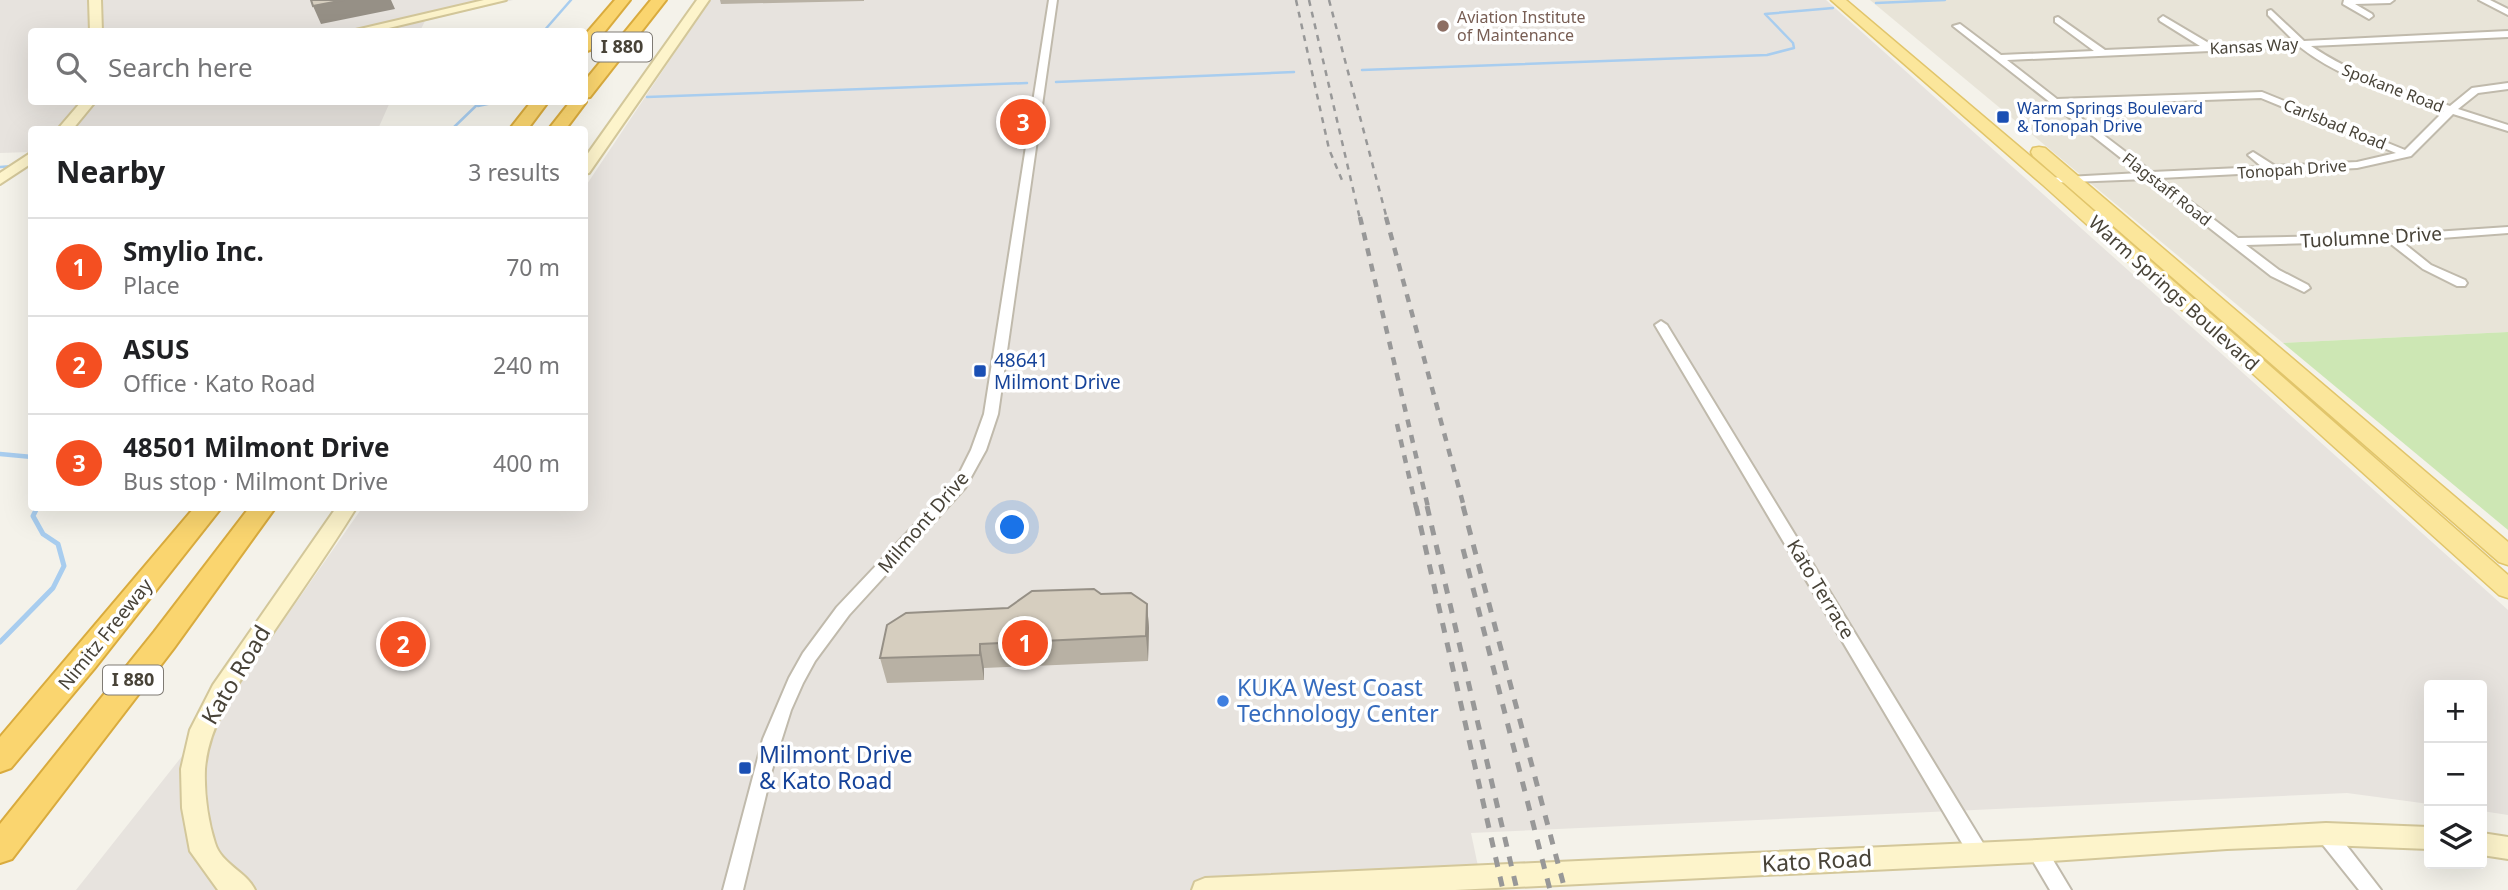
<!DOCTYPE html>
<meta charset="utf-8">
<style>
:root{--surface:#fff;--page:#f2f2f2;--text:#202124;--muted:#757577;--line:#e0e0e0;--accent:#f44f21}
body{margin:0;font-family:"Noto Sans",sans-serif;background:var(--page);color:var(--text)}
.controls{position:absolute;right:21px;bottom:21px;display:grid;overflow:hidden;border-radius:7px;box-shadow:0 7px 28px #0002}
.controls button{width:63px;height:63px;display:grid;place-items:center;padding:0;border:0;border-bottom:2px solid var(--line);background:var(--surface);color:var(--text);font:35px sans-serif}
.you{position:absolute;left:1013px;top:528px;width:24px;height:24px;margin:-18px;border:5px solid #fff;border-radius:50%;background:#1a73e8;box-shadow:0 0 0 10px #1a73e833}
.badge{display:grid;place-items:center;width:46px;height:46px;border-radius:50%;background:var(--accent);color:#fff;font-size:23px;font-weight:700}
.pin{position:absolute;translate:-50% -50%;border:4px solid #fff;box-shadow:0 2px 7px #0006}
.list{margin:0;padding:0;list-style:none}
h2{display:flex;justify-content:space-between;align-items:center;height:91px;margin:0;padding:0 28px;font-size:30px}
h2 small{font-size:23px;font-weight:400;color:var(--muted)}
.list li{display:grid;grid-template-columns:46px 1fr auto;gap:21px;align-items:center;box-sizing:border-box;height:98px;padding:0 28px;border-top:2px solid var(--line)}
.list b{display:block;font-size:26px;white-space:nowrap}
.list p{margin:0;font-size:23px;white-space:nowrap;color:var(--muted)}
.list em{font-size:23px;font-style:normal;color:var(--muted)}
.icon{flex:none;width:38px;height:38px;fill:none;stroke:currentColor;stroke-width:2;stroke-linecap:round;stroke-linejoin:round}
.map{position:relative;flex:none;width:2508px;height:890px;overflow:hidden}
.search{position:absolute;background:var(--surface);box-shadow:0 7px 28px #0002;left:28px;top:28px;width:560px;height:77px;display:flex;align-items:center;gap:18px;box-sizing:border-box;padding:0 24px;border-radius:7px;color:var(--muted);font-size:26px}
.panel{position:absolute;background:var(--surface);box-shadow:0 7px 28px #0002;left:28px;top:126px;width:560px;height:385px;border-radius:7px}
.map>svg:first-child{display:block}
</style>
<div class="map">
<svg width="2508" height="890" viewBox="0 0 2508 890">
<rect width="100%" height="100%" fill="#f4f2ea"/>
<path fill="#e8e4d8" d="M1870 0H2508V332L2283 343Z"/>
<path fill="#e7e3de" d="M0 0H513L425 21 420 31 32 32V102H390L378 129 32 130 31 152 0 153Z
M710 0H1826L2508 610V815L2482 811V685H2429V804L2347 793 1471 833 1483 890H76L240 683 362 508H584L585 187Z"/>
<path fill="#cde7b4" d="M2508 332V530L2283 343Z"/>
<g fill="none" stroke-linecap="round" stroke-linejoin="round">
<path stroke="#a8cdef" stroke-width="2.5" d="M1876 3 1945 0
M543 32 571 0
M1362 70 1767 55 1794 48 1793 43 1765 14 1833 8
M1056 82 1294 72
M647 97 1027 83
M478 106 497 102
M451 130 480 102
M0 167 13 166"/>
<path stroke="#a8cdef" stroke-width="4.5" d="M0 454 32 457"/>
<path stroke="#a8cdef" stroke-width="5" d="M0 642 53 588 64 566 58 544 43 534 33 516 37 508"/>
<defs>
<path id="street" d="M1049 0H1057L998 414 986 450 965 488 849 615 815 661 803 683 791 710 772 770 743 890H723L763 739 789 678 803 653 837 607 955 482 971 450 984 414Z
M2344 0H2394L2390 3 2355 4 2372 14 2373 16 2369 19 2343 4Z
M2479 0H2490L2508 9V15Z
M2271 10 2304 41 2508 31V37L2311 46C2354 75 2401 90 2450 106L2472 88 2508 83V89L2478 93 2458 109 2508 125V131L2453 114 2411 156 2357 168 2160 178 2238 238 2390 235 2508 227V233L2401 241 2431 265 2465 280 2467 283 2465 286H2457L2423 269 2387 241 2246 245 2279 270 2308 285 2310 288 2304 292 2271 276 2147 179 2045 183V179L2049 178 2140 173 1953 26 1960 24 2001 55 2094 51 2055 22V18L2058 17 2105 50 2200 46 2160 21 2159 19 2163 16 2212 45 2294 41 2268 15V11ZM2300 47C2342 80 2395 94 2444 111L2405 150 2262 92 2057 99 2007 60ZM2261 98 2396 153 2357 162 2275 166 2253 152 2248 155 2262 167 2152 172 2064 105Z
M1661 321 1667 325 1986 848 1989 854 1986 860 1979 862 1972 860 1655 325Z
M2326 826 2333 828 2381 890H2359L2319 840 2317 834 2319 828Z
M2037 843 2044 845 2071 890H2050L2027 851 2030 845Z"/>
<path id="secondary" d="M89 0H101L102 32H90Z
M484 0H506L372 32H347Z
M697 0H709L589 173 584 174V159Z
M81 102H95L72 130H57Z
M32 152V163L0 184V173Z
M336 508H356C329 552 299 594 270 637 243 677 209 719 205 769 204 793 208 821 215 843 221 864 247 872 255 890H218L190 851 182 808 181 769 190 730 213 685Z
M2326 823 2429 827V849L2326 845 2227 849 2037 862 1455 890H1192L1195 882 1205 878 2037 840Z
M2482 833 2508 837V859L2482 855Z"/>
<path id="primary" d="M1831 0H1846L2055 177 2508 575V598L2499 595 2043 185Z
M2039 147 2045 148 2508 542V565L2499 562 2033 156 2031 152 2033 148Z"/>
<path id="highway" d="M615 0H630L590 50 584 52V36Z
M651 0H666L590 97 584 98V82Z
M584 99 586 102 565 130H548L570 102H584Z
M531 102H548L527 130H509Z
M194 508H221L94 669 11 768 0 772V737Z
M249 508H275L174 648 12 859 0 863V824L154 632Z"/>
</defs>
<use href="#street" stroke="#c0baac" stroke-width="4"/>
<use href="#secondary" stroke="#d3c79a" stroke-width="4"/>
<use href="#primary" stroke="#e1c56b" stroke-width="3"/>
<use href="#highway" stroke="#d9ab3e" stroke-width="4"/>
<use href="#street" fill="#fff" fill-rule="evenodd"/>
<use href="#secondary" fill="#fdf4cb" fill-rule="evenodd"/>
<use href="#primary" fill="#fbe69b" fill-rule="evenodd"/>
<use href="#highway" fill="#fad56f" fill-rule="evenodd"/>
<path stroke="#989898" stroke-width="2.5" stroke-dasharray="6 6" stroke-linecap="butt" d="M1296 0 1329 149 1344 185
M1309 0 1360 219
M1329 0 1387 219"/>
<path stroke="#989898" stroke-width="4.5" stroke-dasharray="8 8" stroke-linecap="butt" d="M1360 217 1428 507
M1386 217 1464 507
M1397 424 1416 507"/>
<path stroke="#989898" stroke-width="5" stroke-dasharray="10 10" stroke-linecap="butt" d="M1416 506 1503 890
M1427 506 1517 890
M1463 506 1565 890
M1463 549 1550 890"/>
</g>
<path fill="#b8b1a4" d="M720 0H864V1L721 4Z
M1101 594 1147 604 1149 628 1148 661 984 668V680L887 683 880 658 1008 608Z"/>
<path fill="#969086" d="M344 0H391L395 9 321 24 313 6Z
M1147 604 1149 628 1148 661 1146 636Z
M980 644 984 668V680L980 655Z"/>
<path fill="#d6cebf" stroke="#969086" stroke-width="2" d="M311 0H344L313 6Z
M1094 589 1101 594 1131 593 1147 604 1146 636 980 644V655L880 658 887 625 906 613 1008 608 1032 591Z"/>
<circle fill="#8d6e63" stroke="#fff" stroke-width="2.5" cx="1443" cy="26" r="7"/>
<g fill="#1a4fb4" stroke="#fff" stroke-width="2.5">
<rect x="1996" y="110" width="14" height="14" rx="3.5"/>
<rect x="973" y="364" width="14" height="14" rx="3.5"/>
<rect x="738" y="761" width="14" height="14" rx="3.5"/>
</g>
<circle fill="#3f7fe0" stroke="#fff" stroke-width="2.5" cx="1223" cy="701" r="7"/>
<g text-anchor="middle" stroke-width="7" stroke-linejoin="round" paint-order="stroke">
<g font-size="16" fill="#785e54" stroke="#fff" text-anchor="start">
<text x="1457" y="23">Aviation Institute<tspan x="1457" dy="18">of Maintenance</tspan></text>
</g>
<g font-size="16" fill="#484338" stroke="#fff">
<text transform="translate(2254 46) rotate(-3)" y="6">Kansas Way</text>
<text transform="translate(2393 88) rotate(21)" y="6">Spokane Road</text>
<text transform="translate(2335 124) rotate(22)" y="6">Carlsbad Road</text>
<text transform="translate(2292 169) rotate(-4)" y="6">Tonopah Drive</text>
<text transform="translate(2167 189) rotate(38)" y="6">Flagstaff Road</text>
</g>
<g font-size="16" fill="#164399" stroke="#fff" text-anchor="start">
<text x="2017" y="114">Warm Springs Boulevard<tspan x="2017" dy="18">&amp; Tonopah Drive</tspan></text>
</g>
<g fill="#fff" stroke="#7f7b74" stroke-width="2">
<rect x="592" y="32.5" width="60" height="29" rx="5"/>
<rect x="103" y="665.5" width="60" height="29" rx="5"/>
</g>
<g font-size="18" font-weight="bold" fill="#484338">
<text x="622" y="53">I 880</text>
<text x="133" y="686">I 880</text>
</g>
<g font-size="19" fill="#484338" stroke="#fff">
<text transform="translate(2371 237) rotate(-3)" y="7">Tuolumne Drive</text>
<text transform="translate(2174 293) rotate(42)" y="7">Warm Springs Boulevard</text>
<text transform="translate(923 522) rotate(-49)" y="7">Milmont Drive</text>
<text transform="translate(1821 589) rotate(59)" y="7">Kato Terrace</text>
<text transform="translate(105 634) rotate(-51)" y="7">Nimitz Freeway</text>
</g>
<g font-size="19" fill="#164399" stroke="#fff" text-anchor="start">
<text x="994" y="367">48641<tspan x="994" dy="22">Milmont Drive</tspan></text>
</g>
<g font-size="23" fill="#484338" stroke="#fff">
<text transform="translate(236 675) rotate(-59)" y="8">Kato Road</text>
<text transform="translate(1817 861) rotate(-3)" y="8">Kato Road</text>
</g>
<g font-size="23" fill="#366cbe" stroke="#fff" text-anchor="start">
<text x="1237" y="696">KUKA West Coast<tspan x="1237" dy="26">Technology Center</tspan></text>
</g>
<g font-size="23" fill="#164399" stroke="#fff" text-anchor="start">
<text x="759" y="763">Milmont Drive<tspan x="759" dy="26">&amp; Kato Road</tspan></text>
</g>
</g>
</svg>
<div class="controls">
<button>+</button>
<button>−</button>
<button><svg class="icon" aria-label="layers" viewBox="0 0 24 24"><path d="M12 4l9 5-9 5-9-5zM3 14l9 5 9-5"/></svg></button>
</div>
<div class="you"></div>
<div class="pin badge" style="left:1025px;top:643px">1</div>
<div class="pin badge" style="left:403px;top:644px">2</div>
<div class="pin badge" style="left:1023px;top:122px">3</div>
<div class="search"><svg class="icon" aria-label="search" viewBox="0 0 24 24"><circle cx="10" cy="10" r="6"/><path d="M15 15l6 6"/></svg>Search here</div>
<section class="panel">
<h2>Nearby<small>3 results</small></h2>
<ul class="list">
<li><span class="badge">1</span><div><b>Smylio Inc.</b><p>Place</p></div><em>70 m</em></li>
<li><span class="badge">2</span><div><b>ASUS</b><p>Office · Kato Road</p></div><em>240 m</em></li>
<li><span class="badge">3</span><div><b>48501 Milmont Drive</b><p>Bus stop · Milmont Drive</p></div><em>400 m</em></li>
</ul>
</section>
</div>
